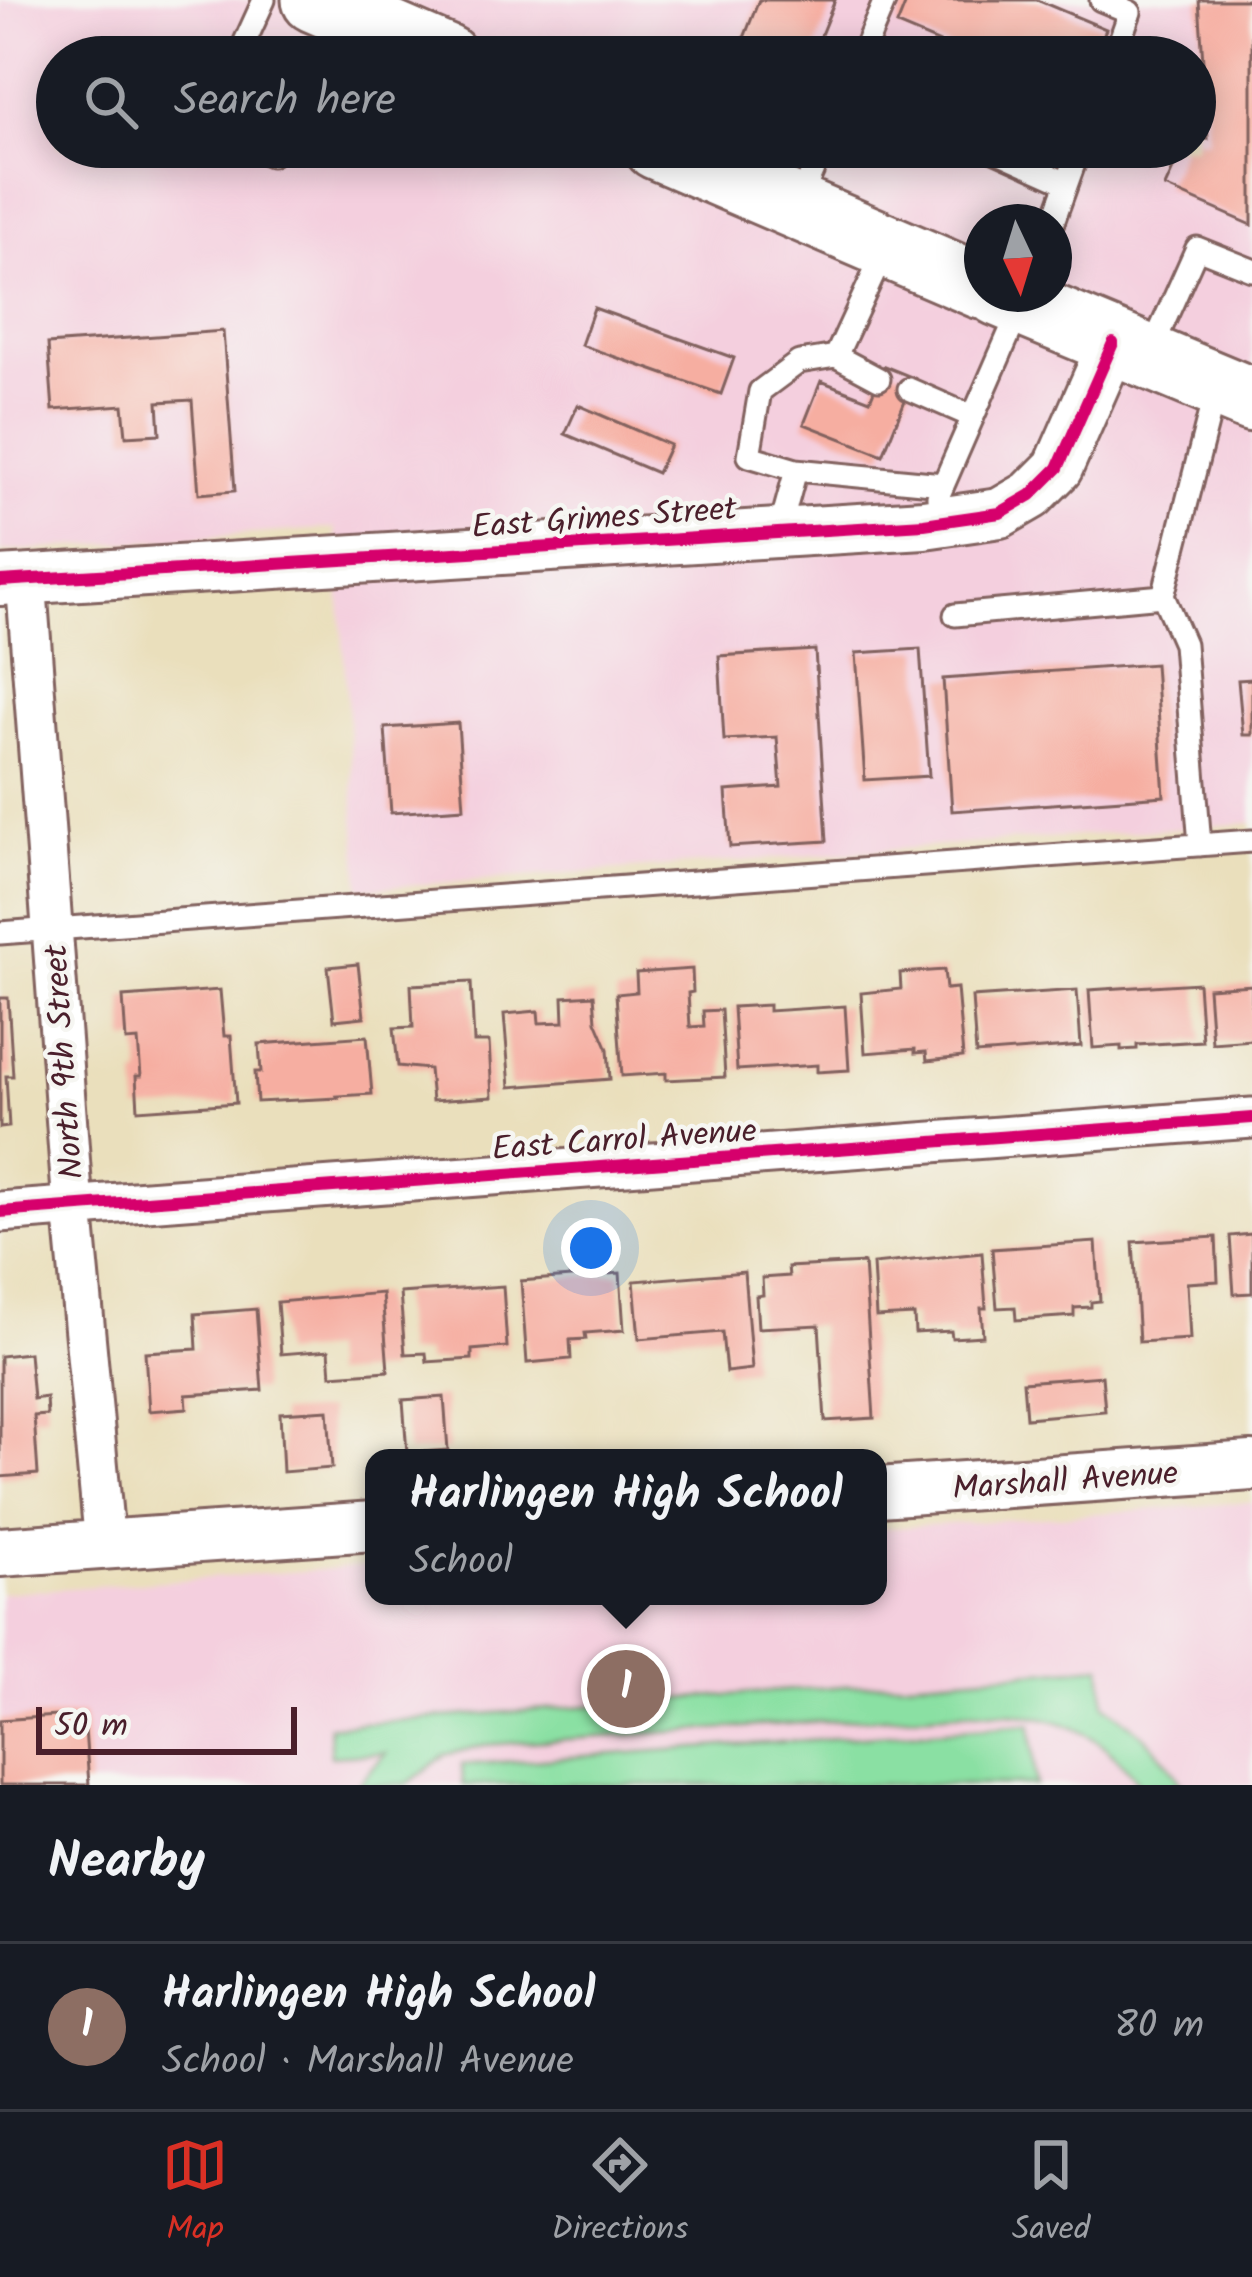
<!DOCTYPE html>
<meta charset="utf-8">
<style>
:root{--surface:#171b24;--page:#242831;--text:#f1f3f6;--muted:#9ea1a6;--line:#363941;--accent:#d93025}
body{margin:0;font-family:Kalam,sans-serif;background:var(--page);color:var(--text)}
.compass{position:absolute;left:964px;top:204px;width:108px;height:108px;border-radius:50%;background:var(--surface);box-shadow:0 6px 30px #0003;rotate:176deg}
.scale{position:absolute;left:36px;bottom:30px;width:261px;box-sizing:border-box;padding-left:12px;border:6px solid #4a1f2b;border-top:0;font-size:33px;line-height:42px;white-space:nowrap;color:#4a1f2b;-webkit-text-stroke:9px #f6f6f2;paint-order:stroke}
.you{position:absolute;left:591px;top:1248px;width:42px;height:42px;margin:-30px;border:9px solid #fff;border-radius:50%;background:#1a73e8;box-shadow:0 0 0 18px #1a73e833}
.badge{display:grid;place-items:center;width:78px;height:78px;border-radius:50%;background:var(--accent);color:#fff;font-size:39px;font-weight:700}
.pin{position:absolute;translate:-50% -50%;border:6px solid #fff;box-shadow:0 3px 12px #0006}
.popup{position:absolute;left:365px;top:1449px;width:522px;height:156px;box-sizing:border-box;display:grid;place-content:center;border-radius:24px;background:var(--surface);filter:drop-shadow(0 3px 9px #0005);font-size:39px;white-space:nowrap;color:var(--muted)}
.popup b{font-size:45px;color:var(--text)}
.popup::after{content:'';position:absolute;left:50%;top:100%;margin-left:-24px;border:24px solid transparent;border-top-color:var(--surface)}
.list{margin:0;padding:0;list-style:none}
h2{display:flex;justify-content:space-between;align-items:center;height:156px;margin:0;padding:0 48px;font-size:51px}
h2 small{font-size:39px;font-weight:400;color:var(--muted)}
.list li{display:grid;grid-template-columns:78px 1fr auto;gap:36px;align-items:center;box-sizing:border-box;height:168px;padding:0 48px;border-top:3px solid var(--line)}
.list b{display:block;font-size:45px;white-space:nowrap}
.list p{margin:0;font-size:39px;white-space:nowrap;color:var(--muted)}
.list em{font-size:39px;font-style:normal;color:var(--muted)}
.icon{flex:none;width:66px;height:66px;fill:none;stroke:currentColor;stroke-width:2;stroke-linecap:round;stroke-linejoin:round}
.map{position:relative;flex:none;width:1252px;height:1785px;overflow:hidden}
.search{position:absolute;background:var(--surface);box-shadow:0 6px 30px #0003;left:36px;right:36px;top:36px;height:132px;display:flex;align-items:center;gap:30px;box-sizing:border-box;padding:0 42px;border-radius:66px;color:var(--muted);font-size:45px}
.sheet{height:324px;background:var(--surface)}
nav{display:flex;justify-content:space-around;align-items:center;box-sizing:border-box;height:168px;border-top:3px solid var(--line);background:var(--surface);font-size:33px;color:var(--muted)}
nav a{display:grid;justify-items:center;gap:6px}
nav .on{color:var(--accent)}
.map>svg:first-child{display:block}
</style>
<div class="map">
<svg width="1252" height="1785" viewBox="0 0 1252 1785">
<rect width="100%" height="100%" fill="#f6f6f2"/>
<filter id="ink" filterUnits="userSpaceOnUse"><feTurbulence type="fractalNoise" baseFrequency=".00833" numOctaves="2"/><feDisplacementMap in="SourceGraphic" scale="24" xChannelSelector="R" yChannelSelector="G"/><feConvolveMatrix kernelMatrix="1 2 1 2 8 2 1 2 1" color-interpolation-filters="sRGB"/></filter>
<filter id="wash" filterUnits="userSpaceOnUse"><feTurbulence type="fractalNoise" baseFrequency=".004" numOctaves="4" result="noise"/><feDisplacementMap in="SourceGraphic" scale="48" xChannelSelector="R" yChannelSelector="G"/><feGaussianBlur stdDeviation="2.7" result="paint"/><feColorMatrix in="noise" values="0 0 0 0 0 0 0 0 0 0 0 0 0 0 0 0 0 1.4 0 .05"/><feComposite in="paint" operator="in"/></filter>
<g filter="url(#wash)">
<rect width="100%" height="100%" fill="#eadfbc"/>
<path fill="#f4cfde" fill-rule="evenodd" d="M0 0H1252V823L360 889 335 528 0 552ZM57 57H1195V147H57ZM982 222H1054V294H982Z
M1252 1502V1785H0V1593L374 1566V1596H878V1529Z"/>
<path fill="#8ae0a3" stroke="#6a8067" stroke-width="3" d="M1102 1666 1105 1704C1137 1728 1162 1750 1182 1785H1140C1094 1721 1046 1713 972 1711L484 1745 445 1755 406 1785H357L386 1753 331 1756 329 1726Z
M1031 1724 1036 1785H463L462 1765Z"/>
<g id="blocks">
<path fill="#f6aea1" d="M759 0H835L812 57H749L738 53Z
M907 0H1037L1106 29 1094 57H973L897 25Z
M1199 0H1252V225L1165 187 1183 147H1195V140L1208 139Z
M594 308 734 358 721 394 581 345Z
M223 331 235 491 199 494 192 400 158 402 160 434 126 436 123 405 53 410 48 344Z
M884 366 914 378 883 455 804 424 821 381 870 400Z
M578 405 670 445 657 473 565 434Z
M920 649 929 776 865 780 856 653Z
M815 650 827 841 730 847 726 791 781 787 777 737 724 740 719 656Z
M1155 664 1164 796 952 811 943 679Z
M1252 679V735H1243L1238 680Z
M458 723 464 808 391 813 385 728Z
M358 964 364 1017 334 1020 328 967Z
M692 969 693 992 688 993 690 1027 704 1026 703 1011 721 1010 725 1077 666 1080V1073L622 1076 616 994 637 992 636 973Z
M944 970 946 989 957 988 963 1057 927 1061 926 1052 915 1053V1049L865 1053 861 993 901 989 900 973Z
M471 982 474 1042H489L492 1097 432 1101 429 1069 398 1066 394 1028 413 1027 411 985Z
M1198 983 1202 1041 1137 1045V1049L1121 1050V1046L1093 1048 1089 990Z
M1252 985V1040L1212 1043 1208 988Z
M220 990 224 1036H231L236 1103 138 1110 136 1076H141L138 1040 126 1041 123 997Z
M1077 990 1081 1046 976 1054 972 997Z
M594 995 596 1021 608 1049 610 1079 510 1087 504 1014 538 1011 539 1023 564 1022 563 997Z
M0 998H8L13 1076H6L9 1127 0 1128Z
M769 1005V1011L845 1006 849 1070 817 1072V1065L737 1070 733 1007Z
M367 1036 372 1094 337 1096 338 1098 257 1102 255 1072H261L259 1044Z
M1252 1234V1293L1234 1294 1230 1236Z
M1216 1237 1218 1281 1187 1283 1190 1339 1139 1342 1133 1242Z
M1096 1242 1100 1301 1091 1302V1307L1074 1308V1316L1016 1320 1015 1307 997 1308 992 1249Z
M982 1253 986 1308H981L983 1336 952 1338 951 1331 915 1333 914 1315 876 1317 873 1264Z
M864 1263 874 1418 825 1421 819 1325 758 1328 756 1296 763 1295 762 1278 789 1276 788 1267Z
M744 1272 752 1369 726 1372 722 1332 639 1339 634 1281Z
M620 1273 624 1330 585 1333 586 1339 570 1340 571 1359 527 1363 521 1281Z
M503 1286 507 1347 472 1350V1359L427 1362 426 1353 405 1354 400 1293Z
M382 1293 388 1371 331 1375 329 1350 281 1354 277 1302Z
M256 1309 262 1390 186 1395 187 1408 149 1411 145 1352 197 1349 195 1314Z
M29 1353 33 1399 46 1397 47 1415 34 1416 38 1474 0 1477V1356Z
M1102 1376 1105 1411 1026 1418 1023 1382Z
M444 1397 448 1450 407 1453 403 1400Z
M328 1410 332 1468 283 1472 280 1413Z
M84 1714 89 1785H0V1720Z"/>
</g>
</g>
<g filter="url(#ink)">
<use href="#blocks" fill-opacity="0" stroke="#82625e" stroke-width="3"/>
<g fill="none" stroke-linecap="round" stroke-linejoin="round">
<defs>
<path id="service" d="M1101 0 1130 12 1114 57
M238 57 264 0
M861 57 885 0
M252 147 271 155
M987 147 1067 183
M799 202 823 147
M1053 222 1080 147
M884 252 836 356 799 362 760 391 749 456 796 470 943 484
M1150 353 1197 248 1252 270
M836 356 879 379
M909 389 973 417
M938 497 1019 311
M779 532 796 470
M955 615 1163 596
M1200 845 1184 644 1163 596 1215 392
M0 933 1252 841"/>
<path id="minor" d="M26 579 73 1207 105 1545
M0 1212 1252 1118"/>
<path id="tertiary" d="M0 581 924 524 1000 513 1031 495 1058 468 1113 343
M878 1492 1252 1466
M0 1552 374 1526"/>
<path id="primary" d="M314 0 446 57
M656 147 982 287
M998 294 1252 400"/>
</defs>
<use href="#service" stroke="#82625e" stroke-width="27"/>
<use href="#minor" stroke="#82625e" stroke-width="45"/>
<use href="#tertiary" stroke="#82625e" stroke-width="54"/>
<use href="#primary" stroke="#82625e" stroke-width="69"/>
<use href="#service" stroke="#fff" stroke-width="21"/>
<use href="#minor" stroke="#fff" stroke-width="39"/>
<use href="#tertiary" stroke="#fff" stroke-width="48"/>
<use href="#primary" stroke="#fff" stroke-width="63"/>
<defs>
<path id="cycleway" d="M0 581 924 524 1000 513 1031 495 1058 468 1113 343
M0 1212 1252 1118"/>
</defs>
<use href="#cycleway" stroke="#f6f6f2" stroke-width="20"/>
<use href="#cycleway" stroke="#d6006c" stroke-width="12"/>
</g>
</g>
<g text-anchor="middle" stroke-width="9" stroke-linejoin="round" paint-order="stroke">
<g font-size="33" fill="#4a1f2b" stroke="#f6f6f2">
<text transform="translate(604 516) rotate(-4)" y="12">East Grimes Street</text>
<text transform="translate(62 1062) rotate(-94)" y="12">North 9th Street</text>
<text transform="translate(624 1138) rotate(-4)" y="12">East Carrol Avenue</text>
<text transform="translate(1065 1479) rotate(-4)" y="12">Marshall Avenue</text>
</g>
</g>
</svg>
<svg class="compass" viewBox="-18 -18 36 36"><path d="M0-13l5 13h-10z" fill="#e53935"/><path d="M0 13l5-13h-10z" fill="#9ea1a6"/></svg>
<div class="scale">50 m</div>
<div class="you"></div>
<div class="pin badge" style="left:626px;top:1689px;background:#8d6e63">1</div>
<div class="popup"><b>Harlingen High School</b>School</div>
<div class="search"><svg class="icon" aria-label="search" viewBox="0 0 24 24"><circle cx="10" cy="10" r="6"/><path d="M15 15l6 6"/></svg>Search here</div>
</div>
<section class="sheet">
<h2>Nearby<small></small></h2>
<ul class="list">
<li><span class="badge" style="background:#8d6e63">1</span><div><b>Harlingen High School</b><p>School · Marshall Avenue</p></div><em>80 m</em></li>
</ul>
</section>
<nav>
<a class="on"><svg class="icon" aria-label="map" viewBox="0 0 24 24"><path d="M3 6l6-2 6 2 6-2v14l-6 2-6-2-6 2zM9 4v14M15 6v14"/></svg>Map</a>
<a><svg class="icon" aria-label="directions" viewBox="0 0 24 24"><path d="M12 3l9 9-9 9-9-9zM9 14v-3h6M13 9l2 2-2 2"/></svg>Directions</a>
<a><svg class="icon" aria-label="saved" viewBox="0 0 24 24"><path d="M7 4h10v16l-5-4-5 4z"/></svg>Saved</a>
</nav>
